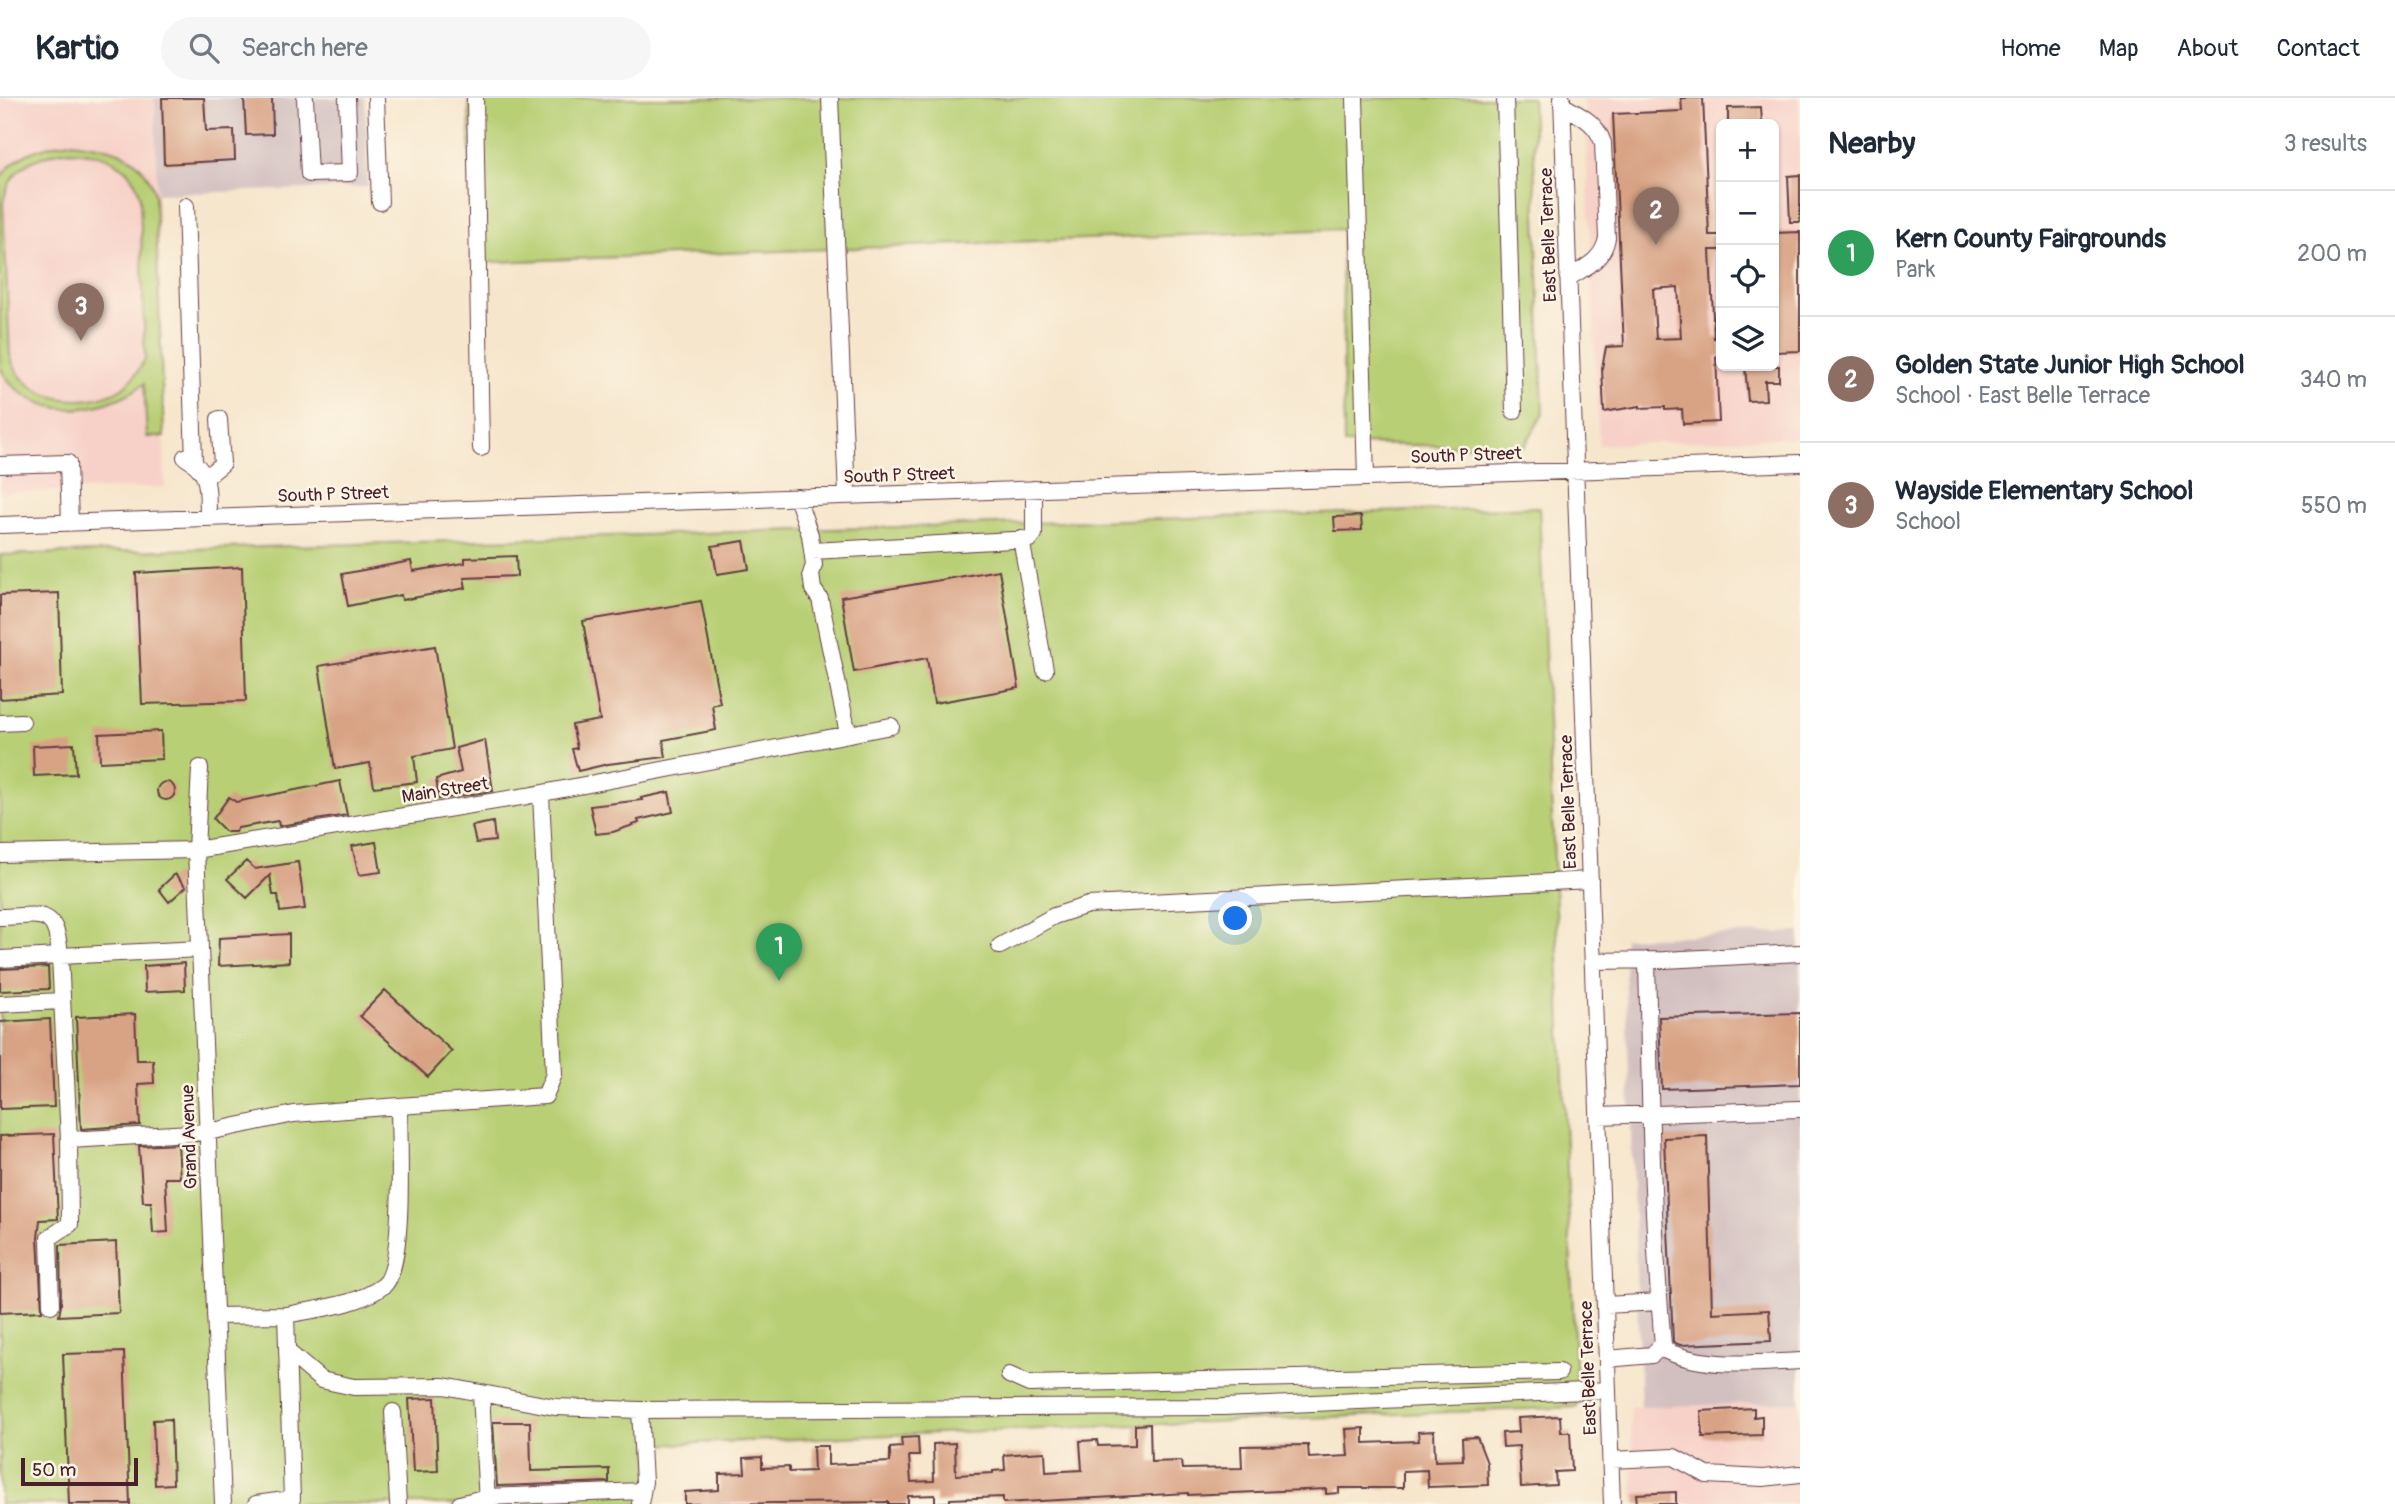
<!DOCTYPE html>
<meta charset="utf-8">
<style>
:root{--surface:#fff;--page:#f6f6f7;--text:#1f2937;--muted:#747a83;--line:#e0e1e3;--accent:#db2777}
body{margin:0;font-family:Pangolin,sans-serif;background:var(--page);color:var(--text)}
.controls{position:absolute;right:21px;top:21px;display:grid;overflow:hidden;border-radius:10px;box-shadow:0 2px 5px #0004}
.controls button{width:63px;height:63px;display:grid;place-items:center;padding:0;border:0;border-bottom:2px solid var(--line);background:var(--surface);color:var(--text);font:35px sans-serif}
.scale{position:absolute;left:21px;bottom:18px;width:117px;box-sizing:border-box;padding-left:7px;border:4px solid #4a1f2b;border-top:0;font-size:19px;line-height:24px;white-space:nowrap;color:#4a1f2b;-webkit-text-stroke:5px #fcf5e5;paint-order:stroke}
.you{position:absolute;left:1236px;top:821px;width:24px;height:24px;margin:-18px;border:5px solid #fff;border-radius:50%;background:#1a73e8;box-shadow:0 0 0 10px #1a73e833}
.badge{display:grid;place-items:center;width:46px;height:46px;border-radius:50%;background:var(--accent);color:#fff;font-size:23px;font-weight:700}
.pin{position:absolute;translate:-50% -58px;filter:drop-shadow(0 2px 4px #0008)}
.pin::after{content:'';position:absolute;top:37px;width:24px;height:21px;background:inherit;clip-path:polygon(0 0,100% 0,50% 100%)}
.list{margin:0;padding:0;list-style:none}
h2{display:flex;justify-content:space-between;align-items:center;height:91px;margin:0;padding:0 28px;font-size:30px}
h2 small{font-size:23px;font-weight:400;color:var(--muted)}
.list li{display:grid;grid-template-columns:46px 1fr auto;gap:21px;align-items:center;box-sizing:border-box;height:126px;padding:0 28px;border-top:2px solid var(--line)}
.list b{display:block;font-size:26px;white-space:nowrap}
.list p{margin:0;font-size:23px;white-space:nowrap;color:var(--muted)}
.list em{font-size:23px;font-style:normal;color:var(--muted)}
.icon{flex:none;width:38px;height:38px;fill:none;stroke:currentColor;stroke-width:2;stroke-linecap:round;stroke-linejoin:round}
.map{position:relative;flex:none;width:1800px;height:1406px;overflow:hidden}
header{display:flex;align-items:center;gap:42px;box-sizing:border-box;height:98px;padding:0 35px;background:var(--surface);border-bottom:2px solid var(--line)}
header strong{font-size:33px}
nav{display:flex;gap:38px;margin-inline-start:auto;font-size:24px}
.search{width:490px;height:63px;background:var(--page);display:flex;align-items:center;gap:18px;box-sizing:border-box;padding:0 24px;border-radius:38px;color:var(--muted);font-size:26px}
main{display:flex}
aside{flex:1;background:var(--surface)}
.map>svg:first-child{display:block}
</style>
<header>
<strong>Kartio</strong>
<div class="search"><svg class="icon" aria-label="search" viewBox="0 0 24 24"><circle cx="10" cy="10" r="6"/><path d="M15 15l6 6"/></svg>Search here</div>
<nav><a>Home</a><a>Map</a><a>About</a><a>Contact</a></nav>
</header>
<main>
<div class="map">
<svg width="1800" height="1406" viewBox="0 0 1800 1406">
<rect width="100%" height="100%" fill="#fcf5e5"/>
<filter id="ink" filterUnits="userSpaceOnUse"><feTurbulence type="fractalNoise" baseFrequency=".0143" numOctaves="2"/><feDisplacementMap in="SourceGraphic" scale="14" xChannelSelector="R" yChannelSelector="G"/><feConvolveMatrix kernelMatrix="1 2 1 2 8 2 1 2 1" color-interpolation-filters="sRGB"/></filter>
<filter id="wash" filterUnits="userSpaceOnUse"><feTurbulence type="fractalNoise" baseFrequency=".00686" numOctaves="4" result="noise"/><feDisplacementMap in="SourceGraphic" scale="28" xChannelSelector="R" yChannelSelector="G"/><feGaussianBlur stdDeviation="1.57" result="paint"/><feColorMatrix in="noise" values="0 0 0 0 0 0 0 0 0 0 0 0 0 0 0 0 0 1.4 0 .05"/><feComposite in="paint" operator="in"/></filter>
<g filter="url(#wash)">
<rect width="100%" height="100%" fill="#f6e6cc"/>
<path fill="#f7d1c8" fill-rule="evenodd" d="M0 0H155L165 389 0 395Z
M1584 0H1800V339L1599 347ZM1721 26H1774V268H1721Z
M1800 1304V1406H1634L1630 1309Z"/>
<path fill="#d2bfc0" d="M155 0H365L368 89 157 96Z
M1800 834V1304L1641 1309 1624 840Z"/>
<path fill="#b8cf74" stroke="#817750" stroke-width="2" fill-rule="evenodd" d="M469 0H1532L1543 316 1524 349 1344 346 1342 131 472 165Z
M70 44C109 48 145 54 155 98L164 339H147L144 286C100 318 31 325 0 270V80C15 56 43 48 70 44ZM61 53C95 53 131 60 140 98L145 261C139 272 133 282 122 290 85 313 21 303 10 257L3 105C10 70 29 62 61 53Z
M1539 409 1577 1309 649 1347 651 1406H0V457Z"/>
<g id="blocks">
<path fill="#d8a284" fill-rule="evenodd" d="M162 0H204L206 33 234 32 235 62 164 66Z
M244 0H272L273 36 246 37Z
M1681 0H1703L1709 137H1721V152H1710L1714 240H1721V258L1716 259 1719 324 1683 326 1682 311 1665 312V309L1640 310V308L1604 314 1602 270 1606 249 1624 248 1613 16 1682 13ZM1678 189 1681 240 1656 241 1653 191Z
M1761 9 1762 26H1728V10Z
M1800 77V124H1790L1788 78Z
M1800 134V253L1774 254V135Z
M1745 268H1779V283H1765L1766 302 1748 303Z
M1361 418 1362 432 1335 433 1334 419Z
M744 443 749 471 717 476 712 448Z
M516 458 517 478 464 480 466 490 402 502 401 497 348 508 342 476 411 463 413 473 465 465V460Z
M242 469 246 603 142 606 136 475Z
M999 472 1019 590 934 605 927 560 854 574 841 499Z
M59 495 62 597 0 601V497Z
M701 503 720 605 712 607 716 632 663 642 666 659 608 666 578 673 572 651 577 650 572 627 600 622 583 523Z
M435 548 452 651 414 658 417 684 374 689 370 665 335 671 319 568Z
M161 633 162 661 100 664 99 636Z
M485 642 493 693 439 701 436 681 461 674 456 650Z
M74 646 76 676 34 678 33 648Z
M340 683 347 717 279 728 278 723 238 730 235 734H226L213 721 229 699 236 704Z
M157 693a9 9 0 1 1 18 0a9 9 0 1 1-18 0Z
M669 694 673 714 638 722 639 725 613 734 596 736 590 708 642 702 641 700Z
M493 724 495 743 476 745 472 728Z
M376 744 381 774 359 777 352 748Z
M246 763 255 771 298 764 305 811 280 814 278 797H273L270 777 247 800 227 781Z
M175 776 186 789 169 804 159 791Z
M289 836V864L218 868 219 840Z
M184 865 185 892 145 894 144 868Z
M48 869 49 891 0 893V871Z
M385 892 452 953 428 979 360 918Z
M1800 915V986L1662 991 1659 919Z
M135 916 137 962H153L154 985 138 986 140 1027 81 1031 76 919Z
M50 921 54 1009 0 1011V924Z
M54 1036 58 1121 40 1122 38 1140 42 1213 0 1215V1038Z
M1707 1038 1712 1215 1769 1212 1771 1243 1680 1247 1673 1244 1664 1040Z
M178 1046 180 1080H165L168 1134 153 1135 151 1104H143L139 1048Z
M116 1144 119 1215 59 1218 61 1207 60 1147Z
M124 1254 130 1406H69L63 1256Z
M435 1300 438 1373 413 1374 409 1301Z
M1754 1310V1319L1762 1318V1337L1703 1339 1701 1313Z
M1560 1318 1561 1334H1570L1572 1373 1555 1374 1556 1387 1521 1389 1519 1348 1503 1349 1502 1335 1519 1334 1518 1320Z
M171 1321 173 1386 155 1387 153 1322Z
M493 1324H530L531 1373 609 1371V1384L497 1388Z
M1150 1326 1151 1364 1181 1363 1182 1371 1242 1370 1241 1348 1308 1347 1309 1360 1348 1358 1346 1331 1364 1330V1345L1419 1343 1418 1334 1434 1333 1435 1363 1463 1362 1462 1340 1477 1339 1487 1365 1488 1387 1428 1389 1427 1372 1403 1373V1390H1339V1395L1326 1396V1391L1188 1397V1395L1003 1405V1399L950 1401V1404L935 1405V1397L908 1398V1406H888V1404L685 1406V1394L719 1392V1376L745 1375 744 1360 762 1359V1370L789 1369V1374L814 1373 813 1348H828V1367L890 1364V1350L902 1349 901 1340 918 1339 919 1358H909L911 1384 934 1383 933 1346 955 1345 956 1377 993 1375V1373L1005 1372 1004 1357 1027 1355 1045 1354 1046 1374 1082 1372 1080 1343 1097 1342 1098 1348 1135 1347V1327Z
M1676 1394V1406H1637L1636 1396Z"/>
</g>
</g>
<g filter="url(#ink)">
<use href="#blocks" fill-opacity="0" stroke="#643d43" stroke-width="2"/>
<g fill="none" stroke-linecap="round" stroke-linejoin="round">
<defs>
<path id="minor" d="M305 0 309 76 350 75 347 0
M376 0 380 104
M475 0 481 350
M830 0 847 398
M1355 0 1366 380
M1505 0 1514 313
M1562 0 1612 1406
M1562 7C1581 18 1596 24 1603 45L1607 140C1603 162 1586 169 1568 180
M186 108 194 364
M185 359C212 375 207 391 208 420
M0 367 68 365 70 425
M206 379 222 366 219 321
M797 399 810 437 814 467 811 476 813 491 820 501 848 636
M0 427 1800 365
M1021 441 1045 572
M812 453 1030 441 1034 436V391
M0 625 22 624
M200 670 196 752 223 1406
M0 756 196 752 527 698 891 628
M0 819C42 818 56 808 60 858L200 851
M1000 848 1054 818 1088 807 1590 782
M0 861 60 858 69 1042 208 1034 294 1016 399 1008C399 1039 406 1172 383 1188 356 1208 319 1210 286 1217
M1593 863 1664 862 1800 855
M0 906 62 903
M399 1008 545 998 554 976 541 696
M1598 1018 1800 1011
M51 1207 49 1140 70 1126 69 1042
M1605 1207 1659 1204
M215 1218 286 1217 292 1401 256 1406
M1660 1250C1702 1272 1754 1265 1800 1263
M287 1253 321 1282 354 1289 444 1288 555 1309 640 1312 1223 1309 1608 1292
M1607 1261 1652 1257 1663 1246C1651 1119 1650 990 1647 862
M1009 1277 1029 1286 1559 1274
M481 1295 487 1406
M640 1312 644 1384 640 1406
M393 1314 398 1406
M1611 1362 1674 1359 1707 1377 1763 1380 1800 1376
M460 1406 487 1399 642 1393"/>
</defs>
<use href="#minor" stroke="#643d43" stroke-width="18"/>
<use href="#minor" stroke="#fff" stroke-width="16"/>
</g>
</g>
<g text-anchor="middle" stroke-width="5" stroke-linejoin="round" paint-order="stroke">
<g font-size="18" fill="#4a1f2b" stroke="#fcf5e5">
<text transform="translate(1548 137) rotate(-92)" y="6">East Belle Terrace</text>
<text transform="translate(1466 357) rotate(-2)" y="6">South P Street</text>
<text transform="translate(899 377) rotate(-2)" y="6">South P Street</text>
<text transform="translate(333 396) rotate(-2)" y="6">South P Street</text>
<text transform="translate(445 692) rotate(-9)" y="6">Main Street</text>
<text transform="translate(1568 704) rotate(-92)" y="6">East Belle Terrace</text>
<text transform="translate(189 1039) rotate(-92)" y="6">Grand Avenue</text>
<text transform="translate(1588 1270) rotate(-92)" y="6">East Belle Terrace</text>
</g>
</g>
</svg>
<div class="controls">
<button>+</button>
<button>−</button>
<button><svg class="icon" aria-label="locate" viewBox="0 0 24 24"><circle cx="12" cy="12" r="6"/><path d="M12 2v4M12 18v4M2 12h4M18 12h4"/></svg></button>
<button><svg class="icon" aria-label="layers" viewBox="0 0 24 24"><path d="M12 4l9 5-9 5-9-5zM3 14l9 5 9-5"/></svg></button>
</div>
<div class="scale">50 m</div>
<div class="you"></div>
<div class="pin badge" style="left:779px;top:883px;background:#2e9e5b">1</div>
<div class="pin badge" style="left:1656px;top:147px;background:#8d6e63">2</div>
<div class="pin badge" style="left:81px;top:243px;background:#8d6e63">3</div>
</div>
<aside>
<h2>Nearby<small>3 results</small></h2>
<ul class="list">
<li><span class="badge" style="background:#2e9e5b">1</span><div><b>Kern County Fairgrounds</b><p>Park</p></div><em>200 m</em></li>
<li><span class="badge" style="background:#8d6e63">2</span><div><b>Golden State Junior High School</b><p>School · East Belle Terrace</p></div><em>340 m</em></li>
<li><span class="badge" style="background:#8d6e63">3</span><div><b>Wayside Elementary School</b><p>School</p></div><em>550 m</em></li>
</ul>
</aside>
</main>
